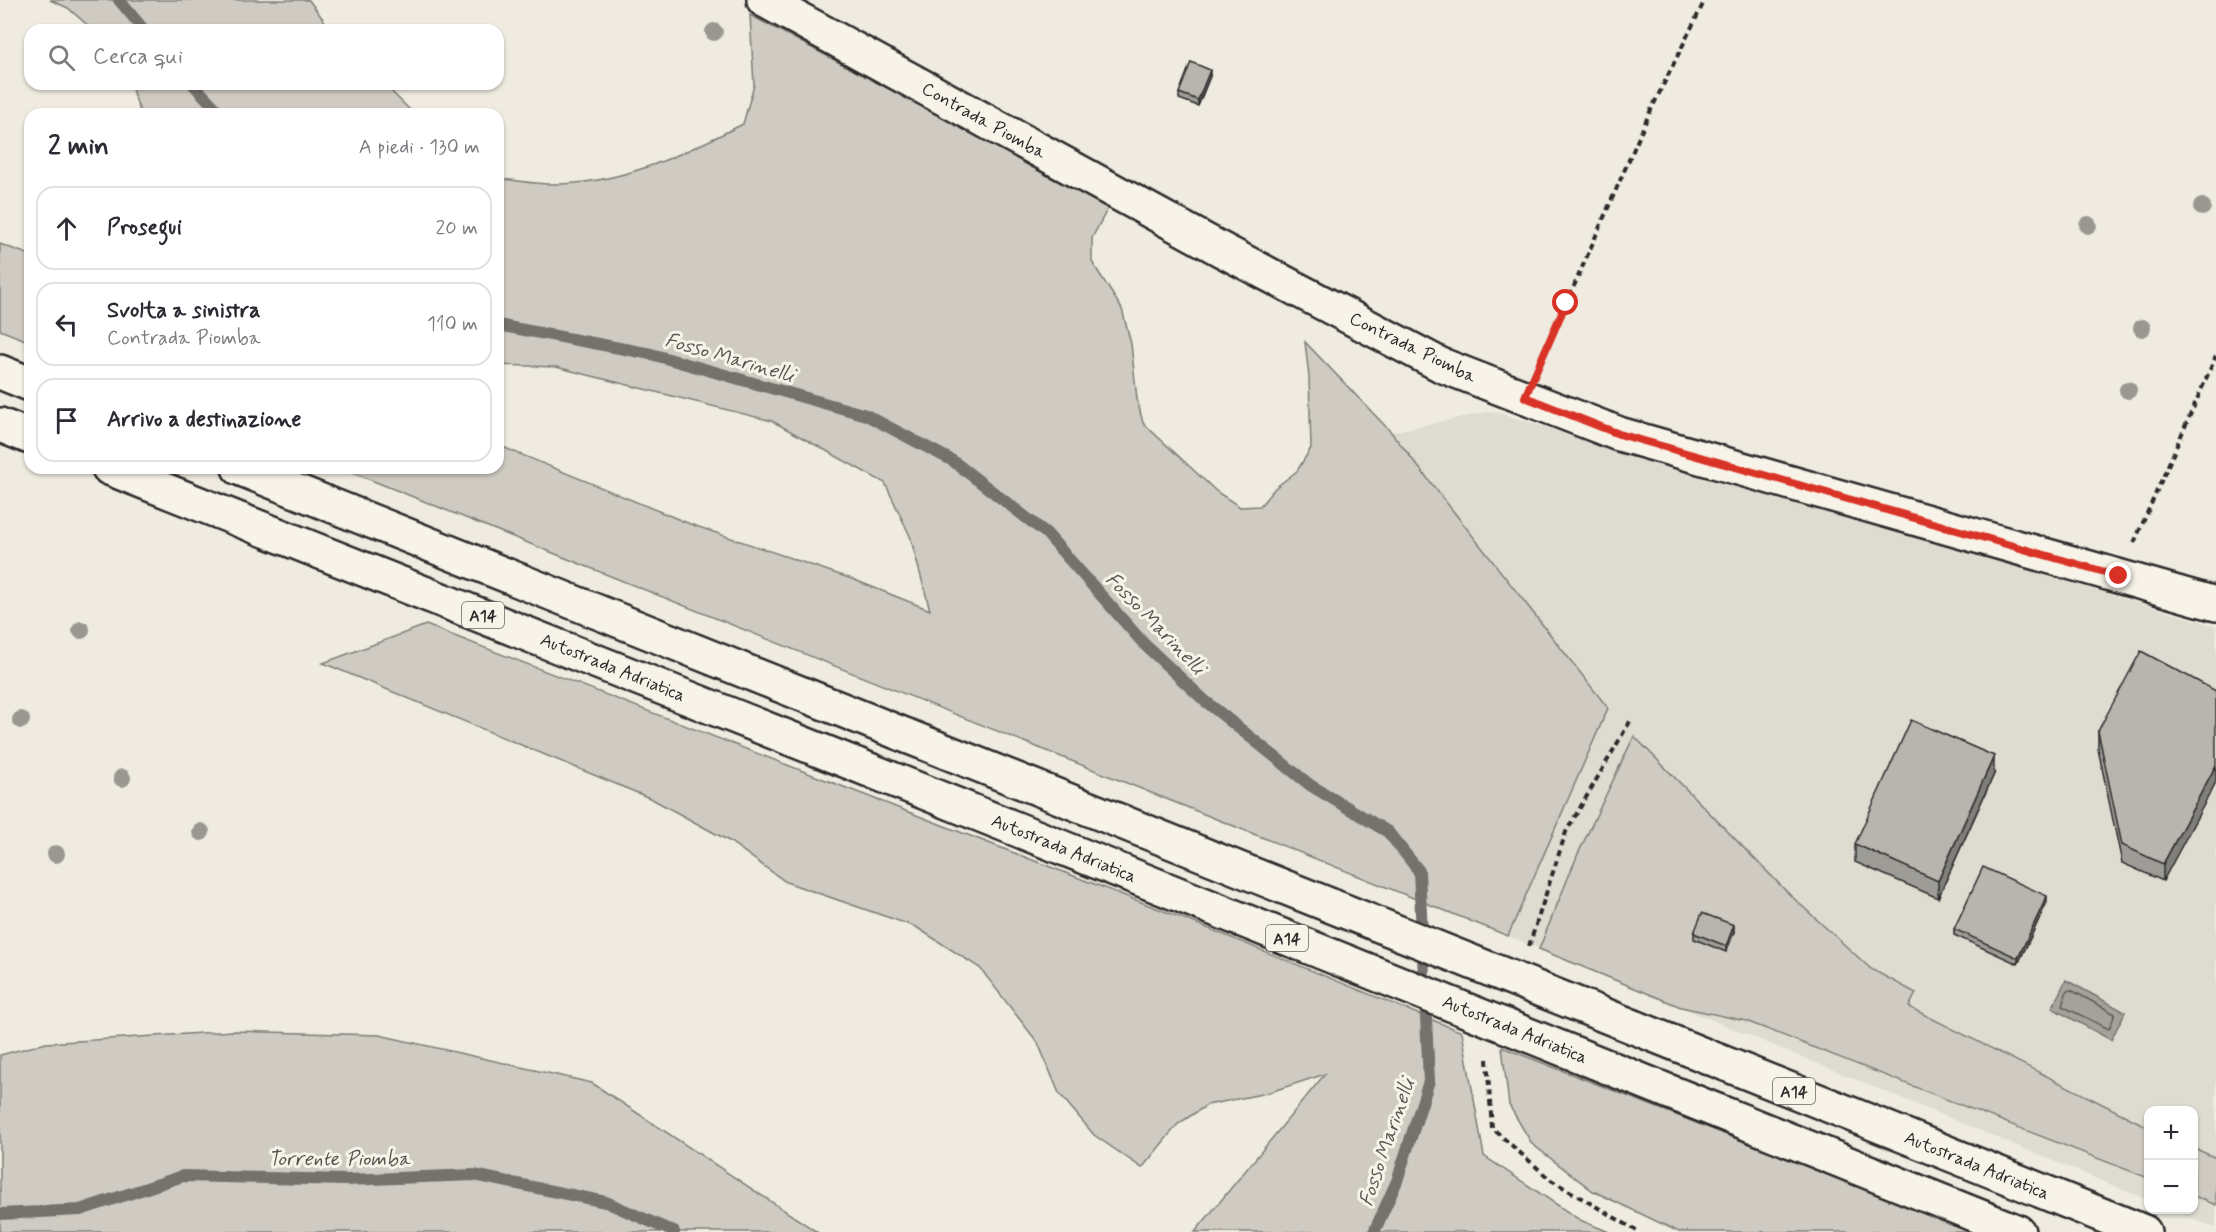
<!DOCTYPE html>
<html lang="it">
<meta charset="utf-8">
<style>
:root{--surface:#fff;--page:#f2f2f3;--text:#2b2b33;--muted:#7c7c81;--line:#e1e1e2}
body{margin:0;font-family:Mynerve,sans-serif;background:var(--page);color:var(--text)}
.controls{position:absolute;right:18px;bottom:18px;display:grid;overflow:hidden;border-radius:12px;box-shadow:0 2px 4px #0004}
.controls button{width:54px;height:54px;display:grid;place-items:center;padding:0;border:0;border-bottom:2px solid var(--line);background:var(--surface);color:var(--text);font:30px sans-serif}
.stop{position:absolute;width:18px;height:18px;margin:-14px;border:4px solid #d93025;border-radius:50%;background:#fff}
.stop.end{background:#d93025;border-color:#fff;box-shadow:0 2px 6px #0008}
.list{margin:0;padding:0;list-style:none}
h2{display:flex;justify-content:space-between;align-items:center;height:78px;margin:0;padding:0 24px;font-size:26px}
h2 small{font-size:20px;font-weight:400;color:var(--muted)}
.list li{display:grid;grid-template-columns:39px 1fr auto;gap:18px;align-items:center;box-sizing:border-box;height:84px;margin:0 12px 12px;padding:0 12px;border:2px solid var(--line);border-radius:18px}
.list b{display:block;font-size:22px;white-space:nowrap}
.list p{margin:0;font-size:20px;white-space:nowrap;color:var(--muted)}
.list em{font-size:20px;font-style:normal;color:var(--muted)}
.icon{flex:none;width:33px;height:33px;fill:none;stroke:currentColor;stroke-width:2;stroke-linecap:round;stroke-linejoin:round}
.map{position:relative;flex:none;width:2216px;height:1232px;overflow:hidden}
.search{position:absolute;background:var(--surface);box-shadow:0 2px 4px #0004;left:24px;top:24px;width:480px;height:66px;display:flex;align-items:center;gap:15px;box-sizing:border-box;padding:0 21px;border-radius:18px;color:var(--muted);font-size:22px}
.panel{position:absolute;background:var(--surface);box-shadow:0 2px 4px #0004;left:24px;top:108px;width:480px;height:366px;border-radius:18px}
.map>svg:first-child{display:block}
</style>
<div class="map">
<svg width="2216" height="1232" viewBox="0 0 2216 1232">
<rect width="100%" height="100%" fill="#efebe0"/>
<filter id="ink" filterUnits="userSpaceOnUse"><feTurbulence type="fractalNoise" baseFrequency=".0167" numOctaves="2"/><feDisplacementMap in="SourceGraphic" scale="12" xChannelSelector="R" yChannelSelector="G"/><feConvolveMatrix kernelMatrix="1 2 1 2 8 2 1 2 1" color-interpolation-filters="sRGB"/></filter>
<g filter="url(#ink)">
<path fill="#dedbd1" d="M1492 411 2216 626V1228L2172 1210H2194V1110H2148V1200L1508 936 1608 708 1391 432Z"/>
<path fill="#cfcbc2" stroke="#7d7b76" stroke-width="1.5" d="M50 0H309L331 30H93L68 8Z
M750 15 1109 206 1092 238V262L1122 309 1131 344 1137 399 1143 423 1217 492 1240 507 1260 506 1275 488 1297 471 1311 448 1309 377 1305 342 1391 432 1608 708 1508 936 341 468H498V445L690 524 852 579 930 610 910 536 885 483 772 421 556 367 498 365V176L503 179C521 181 540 185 558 184 625 183 685 153 743 124L754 85Z
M130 84H384L414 114H141Z
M0 244 30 255V342L0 330Z
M426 625 1195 923 1462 1032 1484 1156 1580 1220 1609 1232H1195L1325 1074 1267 1093 1207 1105 1178 1124 1142 1168 1094 1135 1059 1093 1038 1043 980 968 916 927 786 882 729 841 652 799 323 663Z
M1634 736 1790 895 1871 969 1916 993 1909 1007 2148 1127V1178L1746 1021 1681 1007 1539 949 1577 856Z
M233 1031 379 1035 592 1083 817 1232H0V1055L46 1043Z
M1502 1047 1975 1232H1679L1593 1191 1532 1144 1509 1105Z
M2194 1148 2216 1158V1205L2194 1196Z"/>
<path fill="#a4a29a" stroke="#74726e" stroke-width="1.5" d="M2066 980 2125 1012 2111 1040 2052 1008Z"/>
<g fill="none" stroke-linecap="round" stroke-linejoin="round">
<path stroke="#5b5b57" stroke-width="1.5" d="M2071 990 2115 1014 2109 1029 2062 1006 2067 991Z"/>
<path stroke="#74726e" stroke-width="12" d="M119 0 144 30
M193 84 221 114
M498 325 651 354 866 415 953 461 1046 533 1145 645 1204 700 1310 785 1388 832 1419 871 1429 1081 1397 1181 1374 1232
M0 1214 80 1210 183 1176 346 1180 474 1175 606 1202 674 1232"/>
<defs>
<path id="street" d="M764 0 1222 250 1441 365 1619 434 2216 604"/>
<path id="highway" d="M0 372 30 384
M0 425 30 437
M109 468 857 765
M239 468 907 736
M1634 1027 2144 1232
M1717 1111 2018 1232"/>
</defs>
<use href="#street" stroke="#2b2b2b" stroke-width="38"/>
<use href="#highway" stroke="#2b2b2b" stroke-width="38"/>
<path stroke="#2b2b2b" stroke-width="4" stroke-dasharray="6 4.5" stroke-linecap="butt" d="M1540 364 1649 114 1705 0
M2134 543 2216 356
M1529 946 1566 832 1632 718
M1487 1059 1492 1128 1551 1180 1639 1232"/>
<use href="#street" stroke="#f7f3e8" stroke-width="33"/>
<use href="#highway" stroke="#f7f3e8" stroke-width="33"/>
<defs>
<path id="highway-bridge" d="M907 736 1634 1027
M857 765 1717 1111"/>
</defs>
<use href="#highway-bridge" stroke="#2b2b2b" stroke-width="38" stroke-linecap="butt"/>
<use href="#highway-bridge" stroke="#f7f3e8" stroke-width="33"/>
</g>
<g fill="#9a9791">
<circle cx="714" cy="32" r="9"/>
<circle cx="2202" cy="207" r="9"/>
<circle cx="2088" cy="225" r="9"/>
<circle cx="2142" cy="328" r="9"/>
<circle cx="2128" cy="390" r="9"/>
<circle cx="81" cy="630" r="9"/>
<circle cx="21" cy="720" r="9"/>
<circle cx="122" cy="778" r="9"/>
<circle cx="201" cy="832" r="9"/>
<circle cx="56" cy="854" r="9"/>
</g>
<path fill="#9e9c96" stroke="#2b2b2b" stroke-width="1.5" d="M1210 76 1198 106 1179 99V93Z
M2216 691 2163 881 2122 863 2098 749V731Z
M1994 774 1938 898 1855 862V844Z
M2047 902 2018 964 1954 935V929Z
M1734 932 1726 952 1694 939V933Z"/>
<path fill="#817f7a" stroke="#2b2b2b" stroke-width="1.5" d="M1210 70V76L1198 106V100Z
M1994 756V774L1938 898V881Z
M2216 765V782L2163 881V864Z
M2047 896V902L2018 964V958Z
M1734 925V932L1726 952V946Z"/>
<path fill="#b8b5ae" stroke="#2b2b2b" stroke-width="1.5" d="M1191 62 1210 70 1198 100 1179 93Z
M2141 651 2216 691V765L2163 864 2122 845 2098 731Z
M1911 720 1994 756 1938 881 1855 844Z
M1983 867 2047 896 2018 958 1954 929Z
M1702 913 1734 925 1726 946 1694 933Z"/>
</g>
<g fill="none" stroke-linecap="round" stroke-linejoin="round" filter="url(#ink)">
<path stroke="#d93025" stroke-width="8" d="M1566 303 1525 397 1619 434 2119 576"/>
</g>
<g text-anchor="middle" stroke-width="6" stroke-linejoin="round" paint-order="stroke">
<g fill="#f7f3e8" stroke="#686764" stroke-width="1.5">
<rect x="462" y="602" width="42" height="26" rx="4.5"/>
<rect x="1266" y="925" width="42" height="26" rx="4.5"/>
<rect x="1773" y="1078" width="42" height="26" rx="4.5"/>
</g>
<g font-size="16" font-weight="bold" fill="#2b2b2b">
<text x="483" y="621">A14</text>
<text x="1287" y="944">A14</text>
<text x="1794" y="1097">A14</text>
</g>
<g font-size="18" fill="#2b2b2b" stroke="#f7f3e8">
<text transform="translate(984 120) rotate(29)" y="6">Contrada Piomba</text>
<text transform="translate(1413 347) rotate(26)" y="6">Contrada Piomba</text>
<text transform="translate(613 667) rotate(22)" y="6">Autostrada Adriatica</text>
<text transform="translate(1064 848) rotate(22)" y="6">Autostrada Adriatica</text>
<text transform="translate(1515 1029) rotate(22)" y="6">Autostrada Adriatica</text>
<text transform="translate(1977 1165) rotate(22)" y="6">Autostrada Adriatica</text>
</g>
<g font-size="20" font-style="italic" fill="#555552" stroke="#f7f3e8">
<text transform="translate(730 357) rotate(16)" y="7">Fosso Marinelli</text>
<text transform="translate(1156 623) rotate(46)" y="7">Fosso Marinelli</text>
<text transform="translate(1386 1142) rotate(-71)" y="7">Fosso Marinelli</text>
<text x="339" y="1165">Torrente Piomba</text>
</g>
</g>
</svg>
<div class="controls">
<button>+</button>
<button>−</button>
</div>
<div class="stop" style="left:1566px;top:303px"></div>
<div class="stop end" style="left:2119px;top:576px"></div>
<div class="search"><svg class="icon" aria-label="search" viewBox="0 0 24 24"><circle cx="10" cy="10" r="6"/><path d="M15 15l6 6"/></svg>Cerca qui</div>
<section class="panel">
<h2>2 min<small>A piedi · 130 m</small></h2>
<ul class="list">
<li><svg class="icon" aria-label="ahead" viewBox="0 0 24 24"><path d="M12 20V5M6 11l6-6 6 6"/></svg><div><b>Prosegui</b></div><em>20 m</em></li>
<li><svg class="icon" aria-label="left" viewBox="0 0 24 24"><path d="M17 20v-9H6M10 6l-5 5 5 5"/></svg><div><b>Svolta a sinistra</b><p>Contrada Piomba</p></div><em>110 m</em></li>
<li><svg class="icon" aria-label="arrive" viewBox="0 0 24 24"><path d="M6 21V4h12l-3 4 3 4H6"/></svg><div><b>Arrivo a destinazione</b></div></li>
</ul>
</section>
</div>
